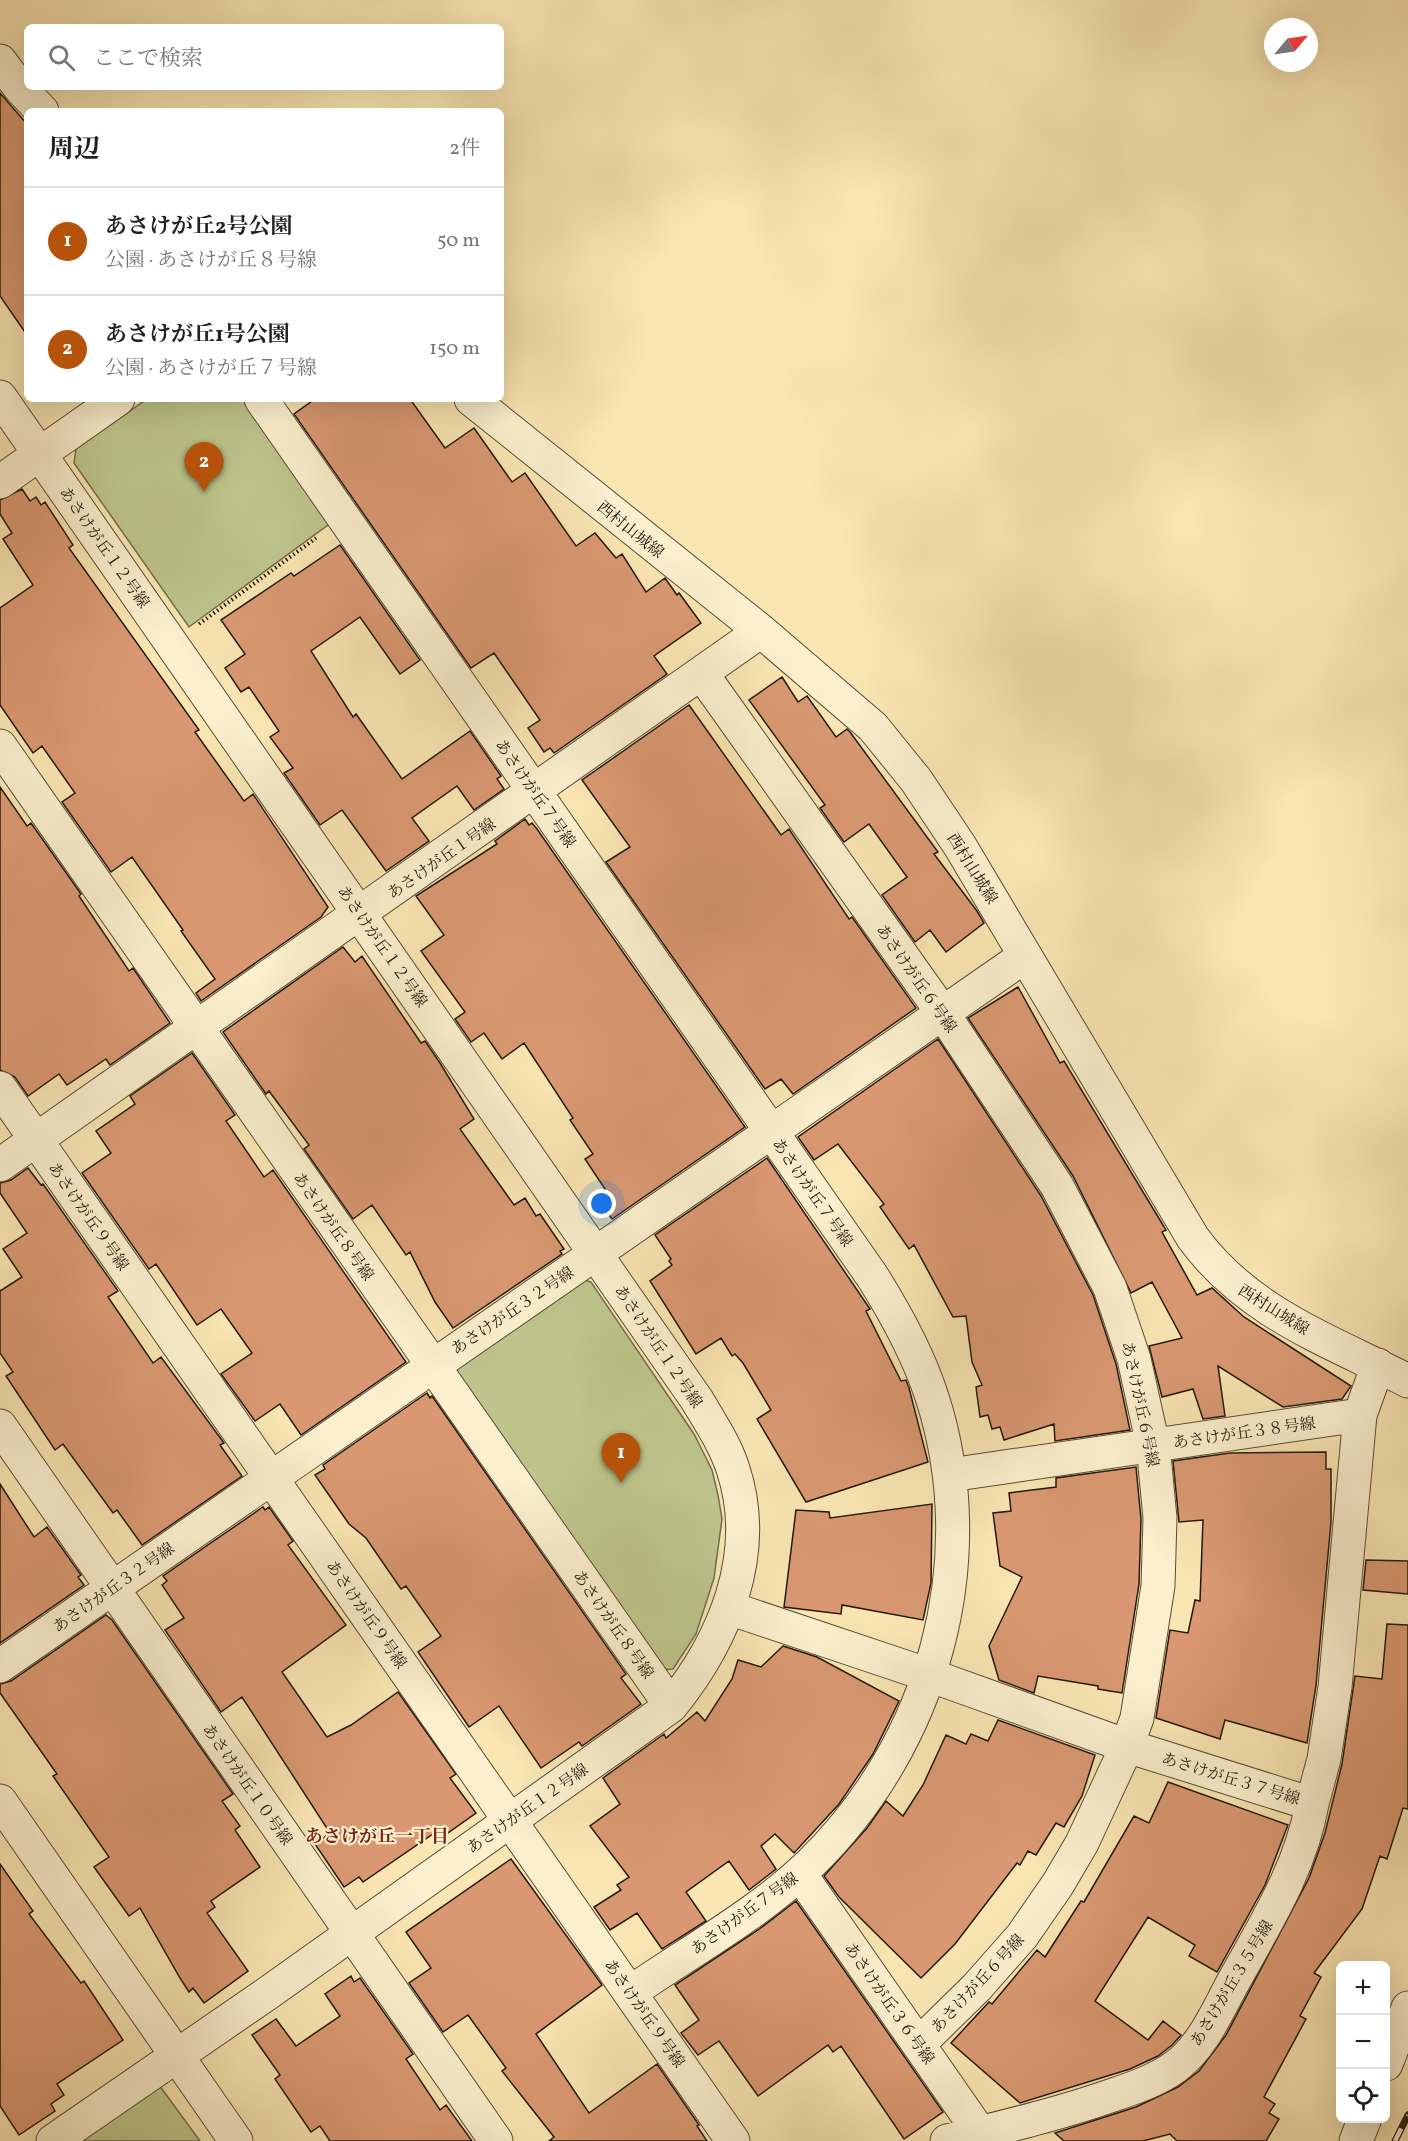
<!DOCTYPE html>
<html lang="ja">
<meta charset="utf-8">
<style>
:root{--surface:#fff;--page:#f6f6f6;--text:#222;--muted:#767676;--line:#e0e0e0;--accent:#b45309}
body{margin:0;font-family:Vollkorn,"Noto Serif JP",serif;background:var(--page);color:var(--text)}
.controls{position:absolute;right:18px;bottom:18px;display:grid;overflow:hidden;border-radius:9px;box-shadow:0 6px 24px #0002}
.controls button{width:54px;height:54px;display:grid;place-items:center;padding:0;border:0;border-bottom:2px solid var(--line);background:var(--surface);color:var(--text);font:30px sans-serif}
.compass{position:absolute;left:1264px;top:18px;width:54px;height:54px;border-radius:50%;background:var(--surface);box-shadow:0 6px 24px #0002;rotate:61deg}
.you{position:absolute;left:602px;top:1204px;width:21px;height:21px;margin:-15px;border:4px solid #fff;border-radius:50%;background:#1a73e8;box-shadow:0 0 0 9px #1a73e833}
.badge{display:grid;place-items:center;width:39px;height:39px;border-radius:50%;background:var(--accent);color:#fff;font-size:20px;font-weight:700}
.pin{position:absolute;translate:-50% -50px;filter:drop-shadow(0 2px 3px #0008)}
.pin::after{content:'';position:absolute;top:32px;width:21px;height:18px;background:inherit;clip-path:polygon(0 0,100% 0,50% 100%)}
.list{margin:0;padding:0;list-style:none}
h2{display:flex;justify-content:space-between;align-items:center;height:78px;margin:0;padding:0 24px;font-size:26px}
h2 small{font-size:20px;font-weight:400;color:var(--muted)}
.list li{display:grid;grid-template-columns:39px 1fr auto;gap:18px;align-items:center;box-sizing:border-box;height:108px;padding:0 24px;border-top:2px solid var(--line)}
.list b{display:block;font-size:22px;white-space:nowrap}
.list p{margin:0;font-size:20px;white-space:nowrap;color:var(--muted)}
.list em{font-size:20px;font-style:normal;color:var(--muted)}
.icon{flex:none;width:33px;height:33px;fill:none;stroke:currentColor;stroke-width:2;stroke-linecap:round;stroke-linejoin:round}
.map{position:relative;flex:none;width:1408px;height:2141px;overflow:hidden}
.search{position:absolute;background:var(--surface);box-shadow:0 6px 24px #0002;left:24px;top:24px;width:480px;height:66px;display:flex;align-items:center;gap:15px;box-sizing:border-box;padding:0 21px;border-radius:9px;color:var(--muted);font-size:22px}
.panel{position:absolute;background:var(--surface);box-shadow:0 6px 24px #0002;left:24px;top:108px;width:480px;height:294px;border-radius:9px}
.map>svg:first-child{display:block}
</style>
<div class="map">
<svg width="1408" height="2141" viewBox="0 0 1408 2141">
<rect width="100%" height="100%" fill="#f9e6b2"/>
<filter id="stains"><feTurbulence type="fractalNoise" baseFrequency=".00333" numOctaves="4"/><feColorMatrix values="0 0 0 0 .2 0 0 0 0 .09 0 0 0 0 .02 0 0 0 .5 -.17"/></filter>
<radialGradient id="worn" r=".72"><stop offset=".6" stop-color="#630" stop-opacity="0"/><stop offset="1" stop-color="#630" stop-opacity=".3"/></radialGradient>
<path fill="#bec58c" stroke="#706e4c" stroke-width="1.5" d="M147 399H249L332 522 189 627 74 463 76 449Z
M577 1277 591 1282 694 1434 712 1470 718 1495 722 1519 714 1578 696 1634 673 1669 655 1670 455 1379V1360Z
M159 2085 200 2141H80Z"/>
<path fill="#d99871" stroke="#23180d" stroke-width="1.5" d="M0 93 27 124V335L0 296Z
M315 399H410L445 448 474 428 512 482 525 473 576 546 595 533 616 558 622 554 646 592 665 578 677 595 679 593 701 623 654 656 667 674 554 753 550 748 544 752 528 728 540 720 494 653 471 668 294 414Z
M22 489 30 501 36 497 41 505 45 502 73 545 69 548 199 730 195 732 244 801 253 794 328 907 321 917 201 1001 196 993 215 979 181 931 183 930 132 857 111 872 62 802 75 793 42 746 33 753 0 705V608L33 585 3 539 12 533 0 514V500Z
M340 545 420 660 400 674 360 617 311 651 353 717 356 714 402 779 470 731 501 776 497 779 504 789 474 810 457 786 412 818 429 841 386 871 342 810 320 825 284 773 293 768 270 737 279 731 249 687 241 692 225 668 245 654 221 620 291 573 294 576Z
M782 677 798 702 807 696 836 737 847 729 850 732 938 852 934 854 977 911 984 923 946 952 930 930 915 942 882 895 907 877 869 824 844 842 820 808 825 805 749 700Z
M689 705 781 835 789 829 849 919 852 917 916 1008 793 1094 781 1079 765 1089 606 862 630 847 582 780Z
M0 787 27 826 31 823 81 894 79 896 129 971 133 968 170 1023 110 1065 106 1059 67 1085 59 1074 28 1096 15 1077 0 1070Z
M525 819 529 825 532 823 537 829 745 1127 612 1219 595 1195 605 1189 585 1159 593 1154 570 1120 573 1118 524 1043 502 1059 484 1033 471 1042 455 1019 465 1012 421 951 444 935 416 896 497 844 495 841Z
M343 947 355 962 362 956 421 1043 425 1041 440 1063 474 1119 460 1129 514 1205 525 1198 536 1216 540 1214 564 1249 560 1251 562 1254 453 1328 435 1302 410 1252 406 1255 372 1205 353 1219 304 1149 309 1145 269 1091 266 1094 223 1032Z
M1018 987 1060 1063 1064 1061 1166 1230 1162 1232 1197 1295 1212 1288 1244 1317 1351 1386 1342 1399 1283 1407 1218 1366 1225 1416 1203 1419 1193 1389 1162 1397 1149 1346 1182 1338 1152 1282 1131 1293 1073 1176 968 1018Z
M938 1039 1041 1196 1093 1295 1116 1364 1130 1430 1055 1441 1054 1424 1004 1440 1000 1427 992 1429 988 1415 980 1417 976 1387 982 1385 972 1362 966 1316 953 1317 914 1245 909 1249 880 1207 884 1204 838 1144 814 1160 798 1137Z
M192 1053 235 1115 226 1121 264 1177 273 1170 406 1362 301 1435 280 1404 255 1421 221 1374 252 1353 221 1309 197 1325 156 1264 149 1269 82 1173 111 1153 96 1131 135 1104 130 1096Z
M767 1158 870 1309 866 1311 901 1381 906 1380 909 1388 928 1462 806 1502 757 1419 771 1410 743 1363 735 1354 732 1356 721 1338 696 1354 650 1281 672 1265 669 1261 671 1259 655 1235Z
M28 1168 41 1185 43 1184 118 1291 108 1297 153 1363 161 1357 224 1443 220 1445 242 1476 142 1545 117 1510 113 1513 63 1444 55 1450 6 1376 13 1372 0 1353V1291L22 1277 3 1249 27 1233 0 1193V1183L11 1180Z
M427 1393 430 1398 432 1396 626 1674 621 1678 641 1704 582 1746 579 1742 541 1768 499 1706 469 1727 418 1652 441 1636 406 1586 401 1589 366 1538 349 1524 315 1475 325 1469 323 1465Z
M1326 1452V1469H1331V1522L1316 1685 1307 1743 1225 1720 1220 1739 1156 1718 1170 1630 1188 1633 1195 1600 1200 1601 1203 1520 1179 1522 1173 1461 1230 1453Z
M1136 1467 1141 1519 1139 1584 1122 1693 1098 1689V1686L1038 1676 1034 1693 999 1680 989 1646 1022 1577 1000 1566 993 1513 1011 1511 1009 1493 1056 1487V1478Z
M0 1484 34 1537 47 1527 81 1575 78 1577 84 1585 0 1643Z
M932 1504 931 1583 923 1620 842 1605 841 1614 784 1607 796 1510 829 1512 830 1518Z
M263 1507 265 1510 269 1507 293 1541 288 1545 346 1625 282 1672 327 1737 351 1725 398 1692 456 1774 450 1778 476 1813 438 1840 433 1834 363 1882 359 1877 344 1887 315 1844 330 1833 242 1697 221 1712 165 1630 184 1618 162 1585 167 1581 163 1576Z
M1366 1560 1408 1561V1594L1363 1590Z
M106 1615 112 1620 233 1794 222 1801 240 1826 235 1830 260 1867 211 1901 215 1907 207 1913 248 1971 204 2003 193 1988 189 1992 180 1978 140 1908 129 1916 94 1867 109 1857 53 1776 57 1774 0 1693V1684L11 1681Z
M1387 1624 1408 1625V1809L1403 1808 1387 1859 1380 1856 1362 1909 1314 1973 1321 1977 1300 2016 1306 2019 1264 2097 1275 2104 1269 2113 1279 2119 1266 2141H1177L1170 2134 1143 2141H1064L1055 2133 1136 2107 1178 2087 1199 2071 1226 2035 1309 1878 1325 1833 1342 1764 1355 1676 1382 1679Z
M783 1646 817 1657 899 1701 873 1754 839 1804 794 1853 775 1834 761 1846 776 1869 749 1890 729 1861 686 1892 706 1921 662 1949 637 1913 610 1930 594 1907 621 1890 617 1885 629 1877 590 1826 620 1804 603 1778 664 1734 666 1738 697 1712 705 1721 732 1679 738 1660 761 1667Z
M998 1720 1095 1755 1082 1796 1064 1827 1056 1823 1036 1855 1028 1851 1020 1865 1017 1863 955 1944 921 1978 839 1897 824 1876 867 1828 886 1801 903 1816 923 1785 946 1735 966 1744 971 1734 988 1741Z
M1168 1782 1288 1825 1265 1885 1217 1972 1189 1956 1195 1945 1148 1917 1095 2001 1148 2040 1163 2021 1181 2035 1172 2045 1158 2056 1130 2069 1020 2103 951 2043 989 2002 992 2004 1037 1950 1045 1957 1081 1901 1084 1902 1134 1816 1149 1823Z
M511 1859 602 1985 536 2034 589 2113 657 2064 699 2125 697 2126 707 2141H549L554 2137 502 2071 506 2068 468 2015 443 2032 409 1983 431 1968 406 1932Z
M0 1864 33 1911 29 1914 81 1983 84 1981 123 2040 57 2084 64 2095 51 2104 55 2111 19 2135 0 2106Z
M796 1901 943 2112 904 2139 841 2046 833 2052 828 2045 758 2096 719 2041 698 2055 681 2033 699 2020 675 1985 758 1930Z
M351 1976 354 1982 360 1978 413 2054 406 2059 440 2110 446 2105 472 2141H330L320 2126 311 2132 275 2079 280 2075 252 2035 276 2019 296 2046 340 2016 325 1994Z"/>
<g fill="none" stroke-linecap="round" stroke-linejoin="round">
<defs>
<path id="minor" d="M0 61 20 88 42 111
M0 397 697 1400C710 1422 725 1444 733 1469 761 1554 724 1641 671 1706L268 1993 53 2141
M261 399 872 1276C896 1314 918 1354 932 1397 985 1561 933 1744 811 1863 761 1912 689 1952 631 1992
M471 399 761 631 873 727 916 780 960 846 1193 1238C1248 1313 1329 1340 1408 1381
M0 482 118 399
M702 674 942 1012 1057 1186 1110 1288 1134 1359 1153 1445 1160 1518 1158 1586 1137 1718 1127 1746 1082 1843 1058 1884 1022 1936 977 1987 919 2044
M0 746 671 1706
M0 1088C243 1440 491 1789 733 2141
M0 1165 761 631
M0 1426 496 2141
M950 1475 1360 1415
M729 1608 929 1675 1127 1746 1312 1804 1324 1759 1335 1687 1360 1415 1378 1365
M0 1666 1025 956
M800 1874 980 2133
M1386 2064 1408 2008
M947 2141C1003 2127 1059 2114 1113 2095 1134 2088 1157 2080 1175 2067 1204 2046 1219 2007 1236 1977 1267 1921 1301 1867 1312 1804
M1356 2141 1365 2118"/>
<path id="tertiary" d="M0 1801 236 2141"/>
</defs>
<use href="#minor" stroke="#584c36" stroke-width="35"/>
<use href="#tertiary" stroke="#584c36" stroke-width="35"/>
<path stroke="#23180d" stroke-width="4" stroke-dasharray="1.5 3" stroke-linecap="butt" d="M199 624 316 538"/>
<use href="#minor" stroke="#fbefcd" stroke-width="33"/>
<use href="#tertiary" stroke="#fbefcd" stroke-width="33"/>
<defs>
<path id="rail" d="M1395 2141 1408 2115"/>
</defs>
<use href="#rail" stroke="#23180d" stroke-width="7"/>
<use href="#rail" stroke="#fbefcd" stroke-width="4.5" stroke-dasharray="14" stroke-linecap="butt"/>
</g>
<g text-anchor="middle" stroke-width="4.5" stroke-linejoin="round" paint-order="stroke">
<g font-size="16" fill="#23180d" stroke="#fbefcd">
<text transform="translate(631 529) rotate(39)" y="6">西村山城線</text>
<text transform="translate(105 547) rotate(55)" y="6">あさけが丘１２号線</text>
<text transform="translate(536 793) rotate(55)" y="6">あさけが丘７号線</text>
<text transform="translate(441 858) rotate(-35)" y="6">あさけが丘１号線</text>
<text transform="translate(973 868) rotate(58)" y="6">西村山城線</text>
<text transform="translate(383 946) rotate(55)" y="6">あさけが丘１２号線</text>
<text transform="translate(917 978) rotate(55)" y="6">あさけが丘６号線</text>
<text transform="translate(813 1192) rotate(55)" y="6">あさけが丘７号線</text>
<text transform="translate(89 1216) rotate(55)" y="6">あさけが丘９号線</text>
<text transform="translate(334 1226) rotate(55)" y="6">あさけが丘８号線</text>
<text transform="translate(1274 1309) rotate(32)" y="6">西村山城線</text>
<text transform="translate(512 1310) rotate(-34)" y="6">あさけが丘３２号線</text>
<text transform="translate(659 1346) rotate(56)" y="6">あさけが丘１２号線</text>
<text transform="translate(1141 1404) rotate(78)" y="6">あさけが丘６号線</text>
<text transform="translate(1244 1432) rotate(-8)" y="6">あさけが丘３８号線</text>
<text transform="translate(113 1587) rotate(-35)" y="6">あさけが丘３２号線</text>
<text transform="translate(367 1614) rotate(55)" y="6">あさけが丘９号線</text>
<text transform="translate(614 1624) rotate(55)" y="6">あさけが丘８号線</text>
<text transform="translate(1231 1778) rotate(17)" y="6">あさけが丘３７号線</text>
<text transform="translate(248 1784) rotate(55)" y="6">あさけが丘１０号線</text>
<text transform="translate(527 1808) rotate(-35)" y="6">あさけが丘１２号線</text>
<text transform="translate(744 1913) rotate(-36)" y="6">あさけが丘７号線</text>
<text transform="translate(977 1983) rotate(-47)" y="6">あさけが丘６号線</text>
<text transform="translate(1231 1983) rotate(-59)" y="6">あさけが丘３５号線</text>
<text transform="translate(890 2003) rotate(55)" y="6">あさけが丘３６号線</text>
<text transform="translate(645 2013) rotate(55)" y="6">あさけが丘９号線</text>
</g>
<g font-size="18" font-weight="bold" fill="#7a1f14" stroke="#fbefcd">
<text x="377" y="1842">あさけが丘一丁目</text>
</g>
</g>
<rect width="100%" height="100%" filter="url(#stains)"/>
<rect width="100%" height="100%" fill="url(#worn)"/>
</svg>
<div class="controls">
<button>+</button>
<button>−</button>
<button><svg class="icon" aria-label="locate" viewBox="0 0 24 24"><circle cx="12" cy="12" r="6"/><path d="M12 2v4M12 18v4M2 12h4M18 12h4"/></svg></button>
</div>
<svg class="compass" viewBox="-18 -18 36 36"><path d="M0-13l5 13h-10z" fill="#e53935"/><path d="M0 13l5-13h-10z" fill="#767676"/></svg>
<div class="you"></div>
<div class="pin badge" style="left:621px;top:1483px">1</div>
<div class="pin badge" style="left:204px;top:492px">2</div>
<div class="search"><svg class="icon" aria-label="search" viewBox="0 0 24 24"><circle cx="10" cy="10" r="6"/><path d="M15 15l6 6"/></svg>ここで検索</div>
<section class="panel">
<h2>周辺<small>2件</small></h2>
<ul class="list">
<li><span class="badge">1</span><div><b>あさけが丘2号公園</b><p>公園 · あさけが丘８号線</p></div><em>50 m</em></li>
<li><span class="badge">2</span><div><b>あさけが丘1号公園</b><p>公園 · あさけが丘７号線</p></div><em>150 m</em></li>
</ul>
</section>
</div>
